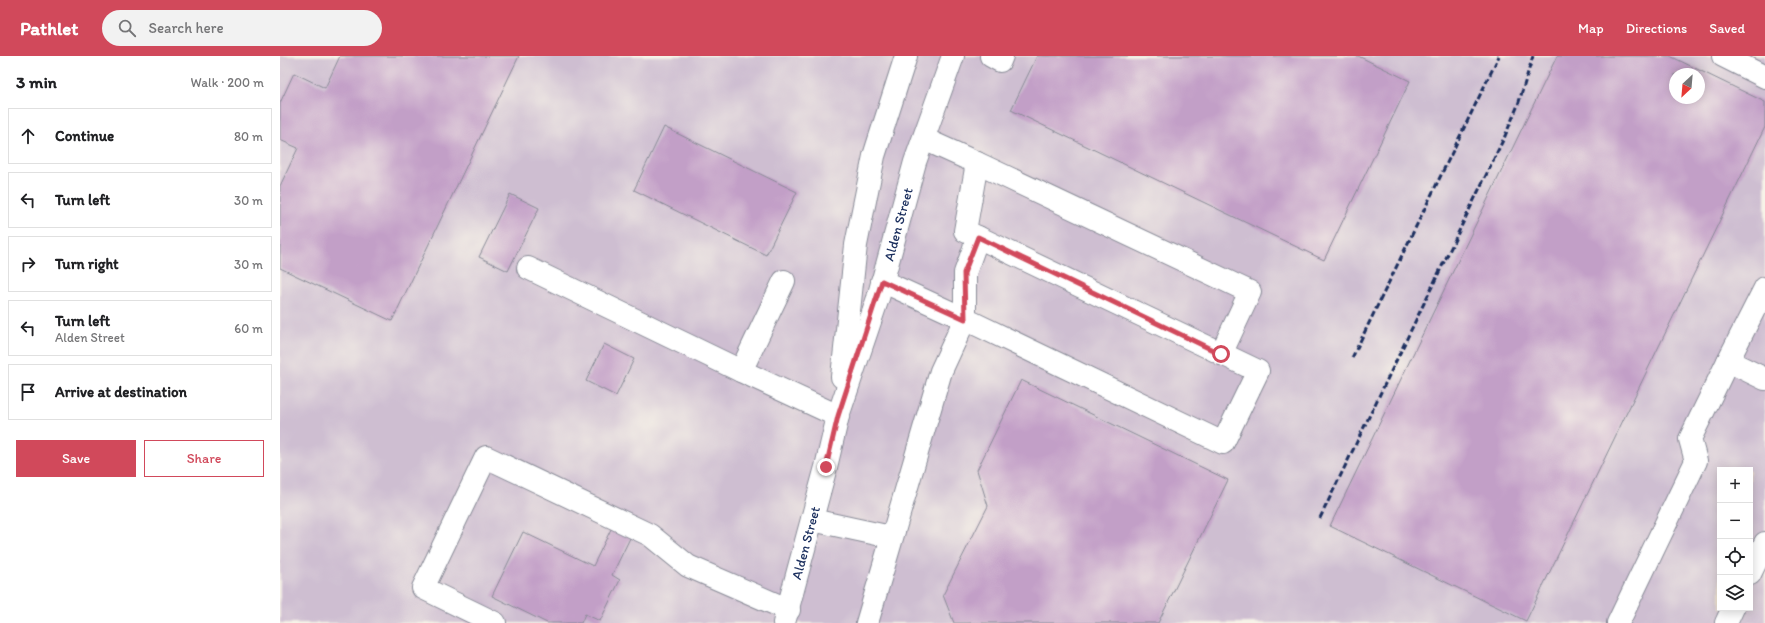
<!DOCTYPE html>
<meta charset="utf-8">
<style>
:root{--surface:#fff;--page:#f2f2f2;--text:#202124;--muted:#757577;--line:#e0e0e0;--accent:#d1495b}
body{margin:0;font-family:Itim,sans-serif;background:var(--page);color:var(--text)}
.controls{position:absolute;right:12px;bottom:12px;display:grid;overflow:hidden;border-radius:0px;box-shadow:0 2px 10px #0003}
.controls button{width:36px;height:36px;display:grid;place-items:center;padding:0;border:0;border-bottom:1px solid var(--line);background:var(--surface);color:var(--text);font:20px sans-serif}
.compass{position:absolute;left:1389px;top:12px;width:36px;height:36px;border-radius:50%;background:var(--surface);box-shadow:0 2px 10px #0003;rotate:206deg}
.stop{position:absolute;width:12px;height:12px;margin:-9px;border:3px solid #d1495b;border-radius:50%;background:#fff}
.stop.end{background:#d1495b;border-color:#fff;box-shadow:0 1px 4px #0008}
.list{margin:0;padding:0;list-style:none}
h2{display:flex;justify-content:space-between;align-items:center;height:52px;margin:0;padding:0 16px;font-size:17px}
h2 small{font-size:13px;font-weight:400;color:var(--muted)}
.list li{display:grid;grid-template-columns:26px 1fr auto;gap:12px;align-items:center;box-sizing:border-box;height:56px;margin:0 8px 8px;padding:0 8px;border:1px solid var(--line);border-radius:0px}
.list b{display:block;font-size:15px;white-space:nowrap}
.list p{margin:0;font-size:13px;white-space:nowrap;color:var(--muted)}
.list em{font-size:13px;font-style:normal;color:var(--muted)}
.actions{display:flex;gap:8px;padding:12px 16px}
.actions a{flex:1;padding:9px 0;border:1px solid var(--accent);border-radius:0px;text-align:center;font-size:14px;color:var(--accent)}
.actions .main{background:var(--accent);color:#fff}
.icon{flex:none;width:22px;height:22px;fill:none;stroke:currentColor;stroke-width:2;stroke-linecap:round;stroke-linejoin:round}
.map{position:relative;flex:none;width:1485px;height:567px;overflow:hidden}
header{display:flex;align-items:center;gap:24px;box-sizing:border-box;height:56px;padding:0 20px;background:var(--accent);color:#fff}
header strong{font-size:19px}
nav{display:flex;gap:22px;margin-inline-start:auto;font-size:14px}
.search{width:280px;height:36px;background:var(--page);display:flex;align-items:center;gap:10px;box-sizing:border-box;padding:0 14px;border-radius:22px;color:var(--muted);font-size:15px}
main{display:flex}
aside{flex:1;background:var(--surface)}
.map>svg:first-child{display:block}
</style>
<header>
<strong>Pathlet</strong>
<div class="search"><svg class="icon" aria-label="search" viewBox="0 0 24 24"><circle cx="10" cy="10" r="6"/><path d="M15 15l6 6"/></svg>Search here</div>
<nav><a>Map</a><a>Directions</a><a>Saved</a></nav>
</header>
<main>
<aside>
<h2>3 min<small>Walk · 200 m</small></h2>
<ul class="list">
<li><svg class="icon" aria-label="ahead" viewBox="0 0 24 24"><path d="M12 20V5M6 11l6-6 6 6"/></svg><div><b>Continue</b></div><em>80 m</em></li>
<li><svg class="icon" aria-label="left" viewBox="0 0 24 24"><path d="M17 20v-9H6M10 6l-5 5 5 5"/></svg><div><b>Turn left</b></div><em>30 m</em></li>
<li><svg class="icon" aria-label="right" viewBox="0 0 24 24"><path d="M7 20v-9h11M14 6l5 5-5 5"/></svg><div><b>Turn right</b></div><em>30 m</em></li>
<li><svg class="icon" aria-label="left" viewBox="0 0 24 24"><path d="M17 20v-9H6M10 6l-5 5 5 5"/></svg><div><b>Turn left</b><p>Alden Street</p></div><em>60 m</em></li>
<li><svg class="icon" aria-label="arrive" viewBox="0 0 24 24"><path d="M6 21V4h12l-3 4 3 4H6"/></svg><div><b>Arrive at destination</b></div></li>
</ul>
<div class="actions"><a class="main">Save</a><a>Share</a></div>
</aside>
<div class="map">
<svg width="1485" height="567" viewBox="0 0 1485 567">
<rect width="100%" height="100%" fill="#f7f3e8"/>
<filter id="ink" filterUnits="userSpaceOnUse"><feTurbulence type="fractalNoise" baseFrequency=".025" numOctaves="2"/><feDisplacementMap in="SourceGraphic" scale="8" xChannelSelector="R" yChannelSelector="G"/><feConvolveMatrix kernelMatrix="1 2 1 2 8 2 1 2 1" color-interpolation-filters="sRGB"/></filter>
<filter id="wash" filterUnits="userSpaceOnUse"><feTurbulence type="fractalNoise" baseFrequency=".012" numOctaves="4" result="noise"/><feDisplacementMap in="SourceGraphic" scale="16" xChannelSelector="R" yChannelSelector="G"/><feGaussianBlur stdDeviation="0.9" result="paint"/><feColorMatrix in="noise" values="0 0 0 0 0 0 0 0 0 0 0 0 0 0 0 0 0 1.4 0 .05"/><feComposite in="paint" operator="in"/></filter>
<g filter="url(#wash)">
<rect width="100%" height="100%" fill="#f5e5ce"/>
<path fill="#cebed1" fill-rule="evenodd" d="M0 0H1485V567H0ZM1395 18H1419V42H1395ZM1440 414H1470V552H1440Z"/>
<g id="blocks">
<path fill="#c29fc7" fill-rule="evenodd" d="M60 0H239L112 265 0 212V130L18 92 0 84V47L14 17 45 32Z
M757 0H1078L1130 25 1044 204 731 54Z
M1277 0H1390L1485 46V71L1246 565 1050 470ZM1395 18H1419V42H1395Z
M384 71 517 136 486 199 354 134Z
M230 138 259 152 228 215 199 201Z
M324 288 354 303 336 340 306 325Z
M741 324 948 424 878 567H674L663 539 708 450 697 414Z
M333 469 352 478 332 519 340 524 320 565 305 558 301 567H267L212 540 243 476 313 510Z"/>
</g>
</g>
<g filter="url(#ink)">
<use href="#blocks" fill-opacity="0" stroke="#888a96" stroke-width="1"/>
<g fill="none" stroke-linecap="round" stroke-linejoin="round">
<defs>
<g id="minor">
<path d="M711 0 720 5 722 0"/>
<path d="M1443 0 1485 21"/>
<path d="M697 107 970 236 941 298"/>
<path d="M248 212 461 315"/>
<path d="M504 225 461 315 558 360"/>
<path d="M602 225 685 263V217L698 181"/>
<path d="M1448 305 1485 232"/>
<path d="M562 321 576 189 594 100 626 0"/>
<path d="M532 464 611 481"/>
<path d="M215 567 143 532 206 401 370 479 408 510 509 554"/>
<path id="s1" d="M504 567 546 411 558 360 598 242 635 106 673 0"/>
<path d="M587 567 661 315 685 263 943 387 978 315 685 175 697 107 644 83"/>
<path d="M1338 567 1416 405 1410 383 1448 305 1485 323"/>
</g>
<path id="major" d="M1470 518 1485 487
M1446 567 1453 552"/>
</defs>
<use href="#minor" stroke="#888a96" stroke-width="24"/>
<use href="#major" stroke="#888a96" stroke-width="24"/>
<use href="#minor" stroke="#fff" stroke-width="22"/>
<use href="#major" stroke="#fff" stroke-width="22"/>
<path stroke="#1b2f5e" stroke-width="3" stroke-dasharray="6 3" stroke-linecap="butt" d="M1072 302 1219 0
M1040 462 1225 80 1238 49 1253 0"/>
</g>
</g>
<g fill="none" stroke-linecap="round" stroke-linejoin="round" filter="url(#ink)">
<path stroke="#d1495b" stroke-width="5" d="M546 411 558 360 602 225 685 263 684 217 698 181 941 298"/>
</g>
<g text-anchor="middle" stroke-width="3.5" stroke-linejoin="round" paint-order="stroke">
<g font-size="14" fill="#1b2f5e" stroke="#f7f3e8">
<text dy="5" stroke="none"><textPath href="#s1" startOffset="415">Alden Street</textPath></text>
<text dy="5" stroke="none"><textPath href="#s1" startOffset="83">Alden Street</textPath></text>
</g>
</g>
</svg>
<div class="controls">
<button>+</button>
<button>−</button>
<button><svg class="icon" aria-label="locate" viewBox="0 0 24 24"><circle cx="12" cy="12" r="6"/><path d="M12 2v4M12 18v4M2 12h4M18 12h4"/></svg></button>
<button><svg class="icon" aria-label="layers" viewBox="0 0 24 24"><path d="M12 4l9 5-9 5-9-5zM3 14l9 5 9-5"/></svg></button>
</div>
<svg class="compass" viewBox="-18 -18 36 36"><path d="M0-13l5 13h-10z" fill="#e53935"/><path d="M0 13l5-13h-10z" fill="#757577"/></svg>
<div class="stop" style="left:941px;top:298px"></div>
<div class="stop end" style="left:546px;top:411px"></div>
</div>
</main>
